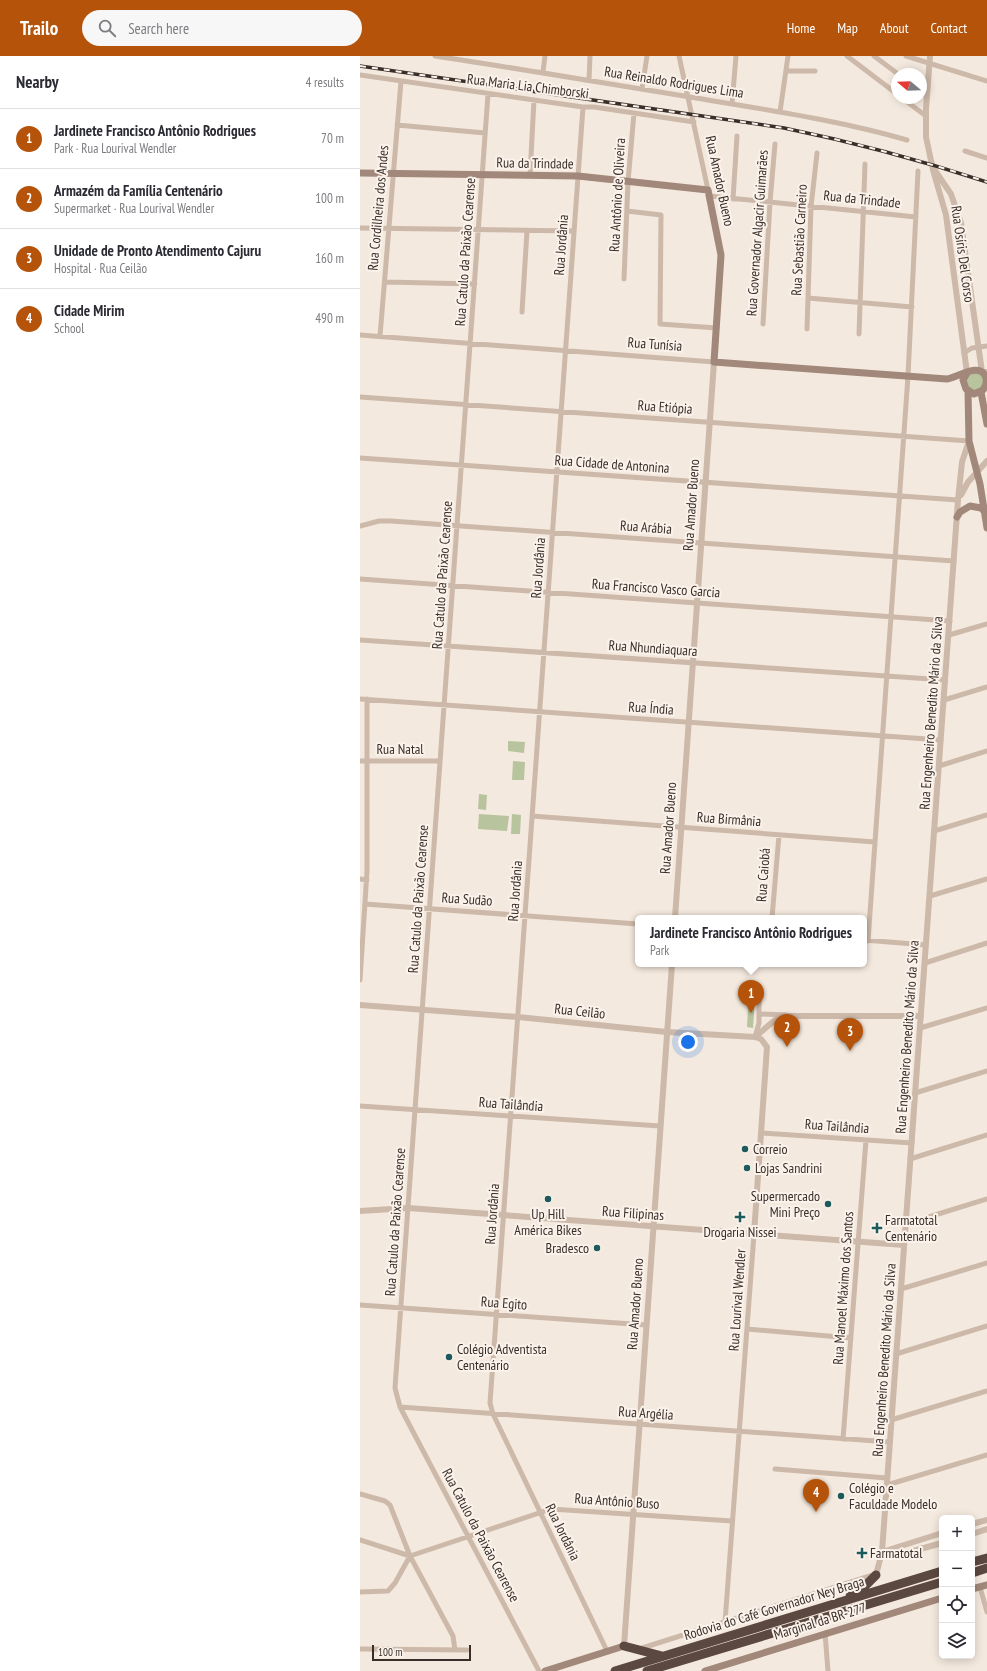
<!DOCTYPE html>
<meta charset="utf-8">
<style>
:root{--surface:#fff;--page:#f7f7f7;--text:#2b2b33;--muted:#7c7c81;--line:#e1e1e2;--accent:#b45309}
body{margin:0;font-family:"PT Sans Narrow",sans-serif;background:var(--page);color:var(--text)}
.controls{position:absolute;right:12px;bottom:12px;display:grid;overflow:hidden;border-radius:6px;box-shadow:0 2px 10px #0003}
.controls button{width:36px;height:36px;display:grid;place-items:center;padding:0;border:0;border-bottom:1px solid var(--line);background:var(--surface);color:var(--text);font:20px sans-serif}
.compass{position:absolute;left:531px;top:12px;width:36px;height:36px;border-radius:50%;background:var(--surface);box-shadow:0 2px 10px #0003;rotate:289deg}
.scale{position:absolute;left:12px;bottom:10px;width:99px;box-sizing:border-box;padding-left:4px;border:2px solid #3a2e29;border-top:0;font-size:11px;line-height:14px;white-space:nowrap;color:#3a2e29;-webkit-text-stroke:3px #fbf3eb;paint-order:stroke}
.you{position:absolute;left:328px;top:986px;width:14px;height:14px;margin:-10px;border:3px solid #fff;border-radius:50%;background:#1a73e8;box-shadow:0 0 0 6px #1a73e833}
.badge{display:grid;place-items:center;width:26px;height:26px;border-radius:50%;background:var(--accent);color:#fff;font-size:13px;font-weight:700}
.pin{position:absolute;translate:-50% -33px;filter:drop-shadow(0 1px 2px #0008)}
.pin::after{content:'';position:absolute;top:21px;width:14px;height:12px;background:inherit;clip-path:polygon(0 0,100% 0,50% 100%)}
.popup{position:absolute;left:275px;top:859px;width:232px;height:52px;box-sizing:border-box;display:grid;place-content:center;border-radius:6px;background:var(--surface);filter:drop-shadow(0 1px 3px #0005);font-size:13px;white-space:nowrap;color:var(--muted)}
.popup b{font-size:15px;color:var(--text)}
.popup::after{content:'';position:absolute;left:50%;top:100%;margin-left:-8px;border:8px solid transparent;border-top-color:var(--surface)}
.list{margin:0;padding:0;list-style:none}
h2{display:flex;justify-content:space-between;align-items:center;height:52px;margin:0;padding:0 16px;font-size:17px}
h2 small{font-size:13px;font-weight:400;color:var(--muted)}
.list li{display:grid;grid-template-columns:26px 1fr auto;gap:12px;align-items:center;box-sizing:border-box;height:60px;padding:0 16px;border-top:1px solid var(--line)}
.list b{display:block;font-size:15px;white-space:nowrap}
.list p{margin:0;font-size:13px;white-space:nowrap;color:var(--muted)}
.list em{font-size:13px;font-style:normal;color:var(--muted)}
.icon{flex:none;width:22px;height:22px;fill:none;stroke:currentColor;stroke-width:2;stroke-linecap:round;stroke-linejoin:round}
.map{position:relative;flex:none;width:627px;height:1615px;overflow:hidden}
header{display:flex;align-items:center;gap:24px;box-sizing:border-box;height:56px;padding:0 20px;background:var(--accent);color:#fff}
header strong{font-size:19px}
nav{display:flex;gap:22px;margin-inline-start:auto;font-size:14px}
.search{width:280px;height:36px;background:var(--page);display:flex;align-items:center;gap:10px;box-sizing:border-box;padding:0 14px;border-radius:22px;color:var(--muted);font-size:15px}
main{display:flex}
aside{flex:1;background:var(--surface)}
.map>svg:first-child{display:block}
</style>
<header>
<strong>Trailo</strong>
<div class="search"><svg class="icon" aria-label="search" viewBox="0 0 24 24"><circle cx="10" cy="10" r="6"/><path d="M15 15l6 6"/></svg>Search here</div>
<nav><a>Home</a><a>Map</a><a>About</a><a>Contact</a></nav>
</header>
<main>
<aside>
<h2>Nearby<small>4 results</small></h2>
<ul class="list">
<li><span class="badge">1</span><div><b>Jardinete Francisco Antônio Rodrigues</b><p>Park · Rua Lourival Wendler</p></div><em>70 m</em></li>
<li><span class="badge">2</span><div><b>Armazém da Família Centenário</b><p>Supermarket · Rua Lourival Wendler</p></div><em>100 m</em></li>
<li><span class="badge">3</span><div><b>Unidade de Pronto Atendimento Cajuru</b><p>Hospital · Rua Ceilão</p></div><em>160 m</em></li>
<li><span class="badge">4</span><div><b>Cidade Mirim</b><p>School</p></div><em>490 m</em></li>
</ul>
</aside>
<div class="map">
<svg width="627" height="1615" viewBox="0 0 627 1615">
<rect width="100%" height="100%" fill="#f4e9de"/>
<path fill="#b7c49d" d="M615 315 625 322 620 334 610 335 605 322Z
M148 685 165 686 164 697 148 695Z
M153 705 165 706 164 724H152Z
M119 738 127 739 126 754 118 753Z
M119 758 149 760 147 775 118 773Z
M152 758 161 759 160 778H151Z
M389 934 395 942 393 972 387 971Z"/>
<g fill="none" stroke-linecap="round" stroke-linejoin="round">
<path stroke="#cdb9a9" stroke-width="5" d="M75 0C162 13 249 28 336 42 407 54 478 64 547 84
M319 0 348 134
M487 0 537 38
M514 0 538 18
M546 0 627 25
M426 15H455
M183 16 185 0
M0 19 223 51H234L334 66
M229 24 230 0
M282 33 287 0
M561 36 566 40
M128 38 35 1332 40 1351 179 1615
M542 42 566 60
M372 48 376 0
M223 51 130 1347 133 1358 247 1595
M420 56 428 0
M37 69 125 77
M605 95 627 102
M170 119 174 44
M350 140 556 161
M373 143 377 80
M267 155 301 159 300 268 357 272
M0 172 214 175
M264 223 268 126 274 57
M25 226 115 228
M448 242 552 251
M162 256 167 175
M403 268 410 146 415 88
M447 273 451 151 457 97
M499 278 505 108
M0 279 354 306
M20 280 41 25
M604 297 612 292 627 290
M0 341 609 385
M0 402 598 444
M0 470 19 465H31L594 505
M0 523 590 565
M589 579 627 568
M0 584 585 624
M0 643 581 684
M584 644 627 631
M0 705H80
M579 710 627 695
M172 760 515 786
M574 775 627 759
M0 823 7 824
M570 840 627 823
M5 848 278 868
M412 862 419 779
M504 884 566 889
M508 885 548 320 558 115
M565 907 627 887
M0 924 7 815V643
M399 958 427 959
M560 972 627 952
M395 981 399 967V930
M555 1037 627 1015
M0 1050 300 1070
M401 1077 552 1087
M550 1103 627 1079
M546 1168 627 1143
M541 1233 627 1207
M0 1249 286 1269
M387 1273 491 1282
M536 1298 627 1270
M40 1351 530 1386
M531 1364 627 1335
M483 1383 506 1084
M415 1413 527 1422
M527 1429 627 1399
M0 1438 25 1445 30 1449 50 1500
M0 1484 50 1500 93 1580 95 1594
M50 1500 191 1453 372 1465
M620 1531 627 1556
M0 1536 28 1535 35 1527 50 1500
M365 1566 394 1178
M465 1577 468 1615
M0 1593 107 1594
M279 1593 513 1519"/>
<path stroke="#cdb9a9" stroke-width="6" d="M570 0 566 53V81L573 114 586 159 607 317
M574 113 591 138 601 167 622 316H627
M601 439 608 426 627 405
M315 862 354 306
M0 949 158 961 307 976 395 981 401 983 407 991 394 1178
M395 981 415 964 425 960H561
M0 1155 48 1152 544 1189
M612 1468 627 1464
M612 1478 627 1473
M522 1496 535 1500 582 1487
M522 1496 582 1477
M516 1519 522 1496 598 444 602 406 609 385
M264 1590 312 908"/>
<path stroke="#a1887a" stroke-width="7" d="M0 117 218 120 348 134 361 199 354 306 587 323C598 321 621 305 626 322 627 327 626 330 623 334L614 338 606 333 603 324 607 317
M608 335 609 385 620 428 627 472
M621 336 627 368
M597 461 600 456 610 450 621 452 625 456
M612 1533 627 1529
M185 1615 264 1590
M345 1615 582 1542"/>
<path stroke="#5b4840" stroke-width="9" d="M612 1506 627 1502
M612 1517 627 1512
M490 1540 506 1529 516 1519
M264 1590 302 1600
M255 1615 582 1515
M287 1615 582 1526"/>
<defs>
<path id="rail" d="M0 10 424 72C493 86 560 104 627 126"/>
</defs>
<use href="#rail" stroke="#3a2e29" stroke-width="3.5"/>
<use href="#rail" stroke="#fbf3eb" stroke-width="2" stroke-dasharray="6" stroke-linecap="butt"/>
</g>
<g fill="#1d5a5d" stroke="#fbf3eb" stroke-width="1.5">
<circle cx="385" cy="1093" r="4"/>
<circle cx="387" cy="1112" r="4"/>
<circle cx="188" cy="1143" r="4"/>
<circle cx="468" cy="1148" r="4"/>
<path d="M378 1155h4v4h4v4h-4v4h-4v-4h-4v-4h4z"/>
<path d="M515 1166h4v4h4v4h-4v4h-4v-4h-4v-4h4z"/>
<circle cx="237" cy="1192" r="4"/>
<circle cx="89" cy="1301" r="4"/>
<circle cx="481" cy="1440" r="4"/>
<path d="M500 1491h4v4h4v4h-4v4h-4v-4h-4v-4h4z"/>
</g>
<g text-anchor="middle" stroke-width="4" stroke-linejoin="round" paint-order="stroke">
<g font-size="14" fill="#3a2e29" stroke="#fbf3eb">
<text transform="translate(314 26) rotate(9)" y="5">Rua Reinaldo Rodrigues Lima</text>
<text transform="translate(168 30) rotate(7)" y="5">Rua Maria Lia Chimborski</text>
<text transform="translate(175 107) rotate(1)" y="5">Rua da Trindade</text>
<text transform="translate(360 125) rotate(78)" y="5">Rua Amador Bueno</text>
<text transform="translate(257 139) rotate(-87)" y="5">Rua Antônio de Oliveira</text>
<text transform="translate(502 143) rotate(6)" y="5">Rua da Trindade</text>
<text transform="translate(18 152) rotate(-85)" y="5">Rua Cordilheira dos Andes</text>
<text transform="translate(397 177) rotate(-86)" y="5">Rua Governador Algacir Guimarães</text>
<text transform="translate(439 184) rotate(-87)" y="5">Rua Sebastião Carneiro</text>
<text transform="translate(201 189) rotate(-86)" y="5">Rua Jordânia</text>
<text transform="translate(105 196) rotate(-86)" y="5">Rua Catulo da Paixão Cearense</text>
<text transform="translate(603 198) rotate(82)" y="5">Rua Osíris Del Corso</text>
<text transform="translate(295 288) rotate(4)" y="5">Rua Tunísia</text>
<text transform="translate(305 351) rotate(4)" y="5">Rua Etiópia</text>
<text transform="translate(252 408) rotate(4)" y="5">Rua Cidade de Antonina</text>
<text transform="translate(331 449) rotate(-86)" y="5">Rua Amador Bueno</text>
<text transform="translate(286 471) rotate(4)" y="5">Rua Arábia</text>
<text transform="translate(178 512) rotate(-86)" y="5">Rua Jordânia</text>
<text transform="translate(82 519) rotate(-86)" y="5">Rua Catulo da Paixão Cearense</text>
<text transform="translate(296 532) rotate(4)" y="5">Rua Francisco Vasco Garcia</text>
<text transform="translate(293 592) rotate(4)" y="5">Rua Nhundiaquara</text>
<text transform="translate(291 652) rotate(4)" y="5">Rua Índia</text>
<text transform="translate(571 657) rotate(-86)" y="5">Rua Engenheiro Benedito Mário da Silva</text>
<text x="40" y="698">Rua Natal</text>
<text transform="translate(369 763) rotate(4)" y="5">Rua Birmânia</text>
<text transform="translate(308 772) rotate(-86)" y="5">Rua Amador Bueno</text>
<text transform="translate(403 819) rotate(-86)" y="5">Rua Caiobá</text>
<text transform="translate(155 835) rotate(-86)" y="5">Rua Jordânia</text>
<text transform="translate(58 843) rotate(-86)" y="5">Rua Catulo da Paixão Cearense</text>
<text transform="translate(107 843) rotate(4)" y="5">Rua Sudão</text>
<text transform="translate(220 955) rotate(6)" y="5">Rua Ceilão</text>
<text transform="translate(547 981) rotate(-86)" y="5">Rua Engenheiro Benedito Mário da Silva</text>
<text transform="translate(151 1048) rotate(4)" y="5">Rua Tailândia</text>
<text transform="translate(477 1070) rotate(4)" y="5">Rua Tailândia</text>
<text transform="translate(273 1157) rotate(4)" y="5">Rua Filipinas</text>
<text transform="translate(132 1158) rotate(-86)" y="5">Rua Jordânia</text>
<text transform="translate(35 1166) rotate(-86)" y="5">Rua Catulo da Paixão Cearense</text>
<text transform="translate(483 1232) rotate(-86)" y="5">Rua Manoel Máximo dos Santos</text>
<text transform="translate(377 1244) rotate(-86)" y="5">Rua Lourival Wendler</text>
<text transform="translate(144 1247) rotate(4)" y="5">Rua Egito</text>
<text transform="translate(275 1248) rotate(-86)" y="5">Rua Amador Bueno</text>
<text transform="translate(524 1304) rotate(-86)" y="5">Rua Engenheiro Benedito Mário da Silva</text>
<text transform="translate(286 1357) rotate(4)" y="5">Rua Argélia</text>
<text transform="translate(257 1445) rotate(4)" y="5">Rua Antônio Buso</text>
<text transform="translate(203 1476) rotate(64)" y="5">Rua Jordânia</text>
<text transform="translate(121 1479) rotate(62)" y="5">Rua Catulo da Paixão Cearense</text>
<text transform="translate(414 1552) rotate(-17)" y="5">Rodovia do Café Governador Ney Braga</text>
<text transform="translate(460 1565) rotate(-17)" y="5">Marginal da BR-277</text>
</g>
<g font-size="14" fill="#3a2e29" stroke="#fbf3eb" text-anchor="start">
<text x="393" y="1098">Correio</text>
<text x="395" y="1117">Lojas Sandrini</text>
<text x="460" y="1145" text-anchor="end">Supermercado<tspan x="460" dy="16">Mini Preço</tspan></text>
<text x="188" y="1163" text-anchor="middle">Up Hill<tspan x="188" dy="16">América Bikes</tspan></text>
<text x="525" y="1169">Farmatotal<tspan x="525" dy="16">Centenário</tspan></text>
<text x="380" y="1181" text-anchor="middle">Drogaria Nissei</text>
<text x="229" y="1197" text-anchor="end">Bradesco</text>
<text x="97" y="1298">Colégio Adventista<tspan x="97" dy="16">Centenário</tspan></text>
<text x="489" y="1437">Colégio e<tspan x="489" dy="16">Faculdade Modelo</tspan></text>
<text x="510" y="1502">Farmatotal</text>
</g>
</g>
</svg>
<div class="controls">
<button>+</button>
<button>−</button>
<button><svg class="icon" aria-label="locate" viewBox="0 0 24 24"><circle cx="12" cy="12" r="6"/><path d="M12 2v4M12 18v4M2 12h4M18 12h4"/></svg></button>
<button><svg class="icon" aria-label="layers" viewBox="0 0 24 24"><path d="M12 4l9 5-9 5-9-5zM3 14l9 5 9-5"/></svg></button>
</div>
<svg class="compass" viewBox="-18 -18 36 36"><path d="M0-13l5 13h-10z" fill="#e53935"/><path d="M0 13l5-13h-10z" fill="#7c7c81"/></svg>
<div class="scale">100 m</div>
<div class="you"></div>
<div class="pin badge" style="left:391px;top:957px">1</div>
<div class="popup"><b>Jardinete Francisco Antônio Rodrigues</b>Park</div>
<div class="pin badge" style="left:427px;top:991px">2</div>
<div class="pin badge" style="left:490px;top:995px">3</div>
<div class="pin badge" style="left:456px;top:1456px">4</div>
</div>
</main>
